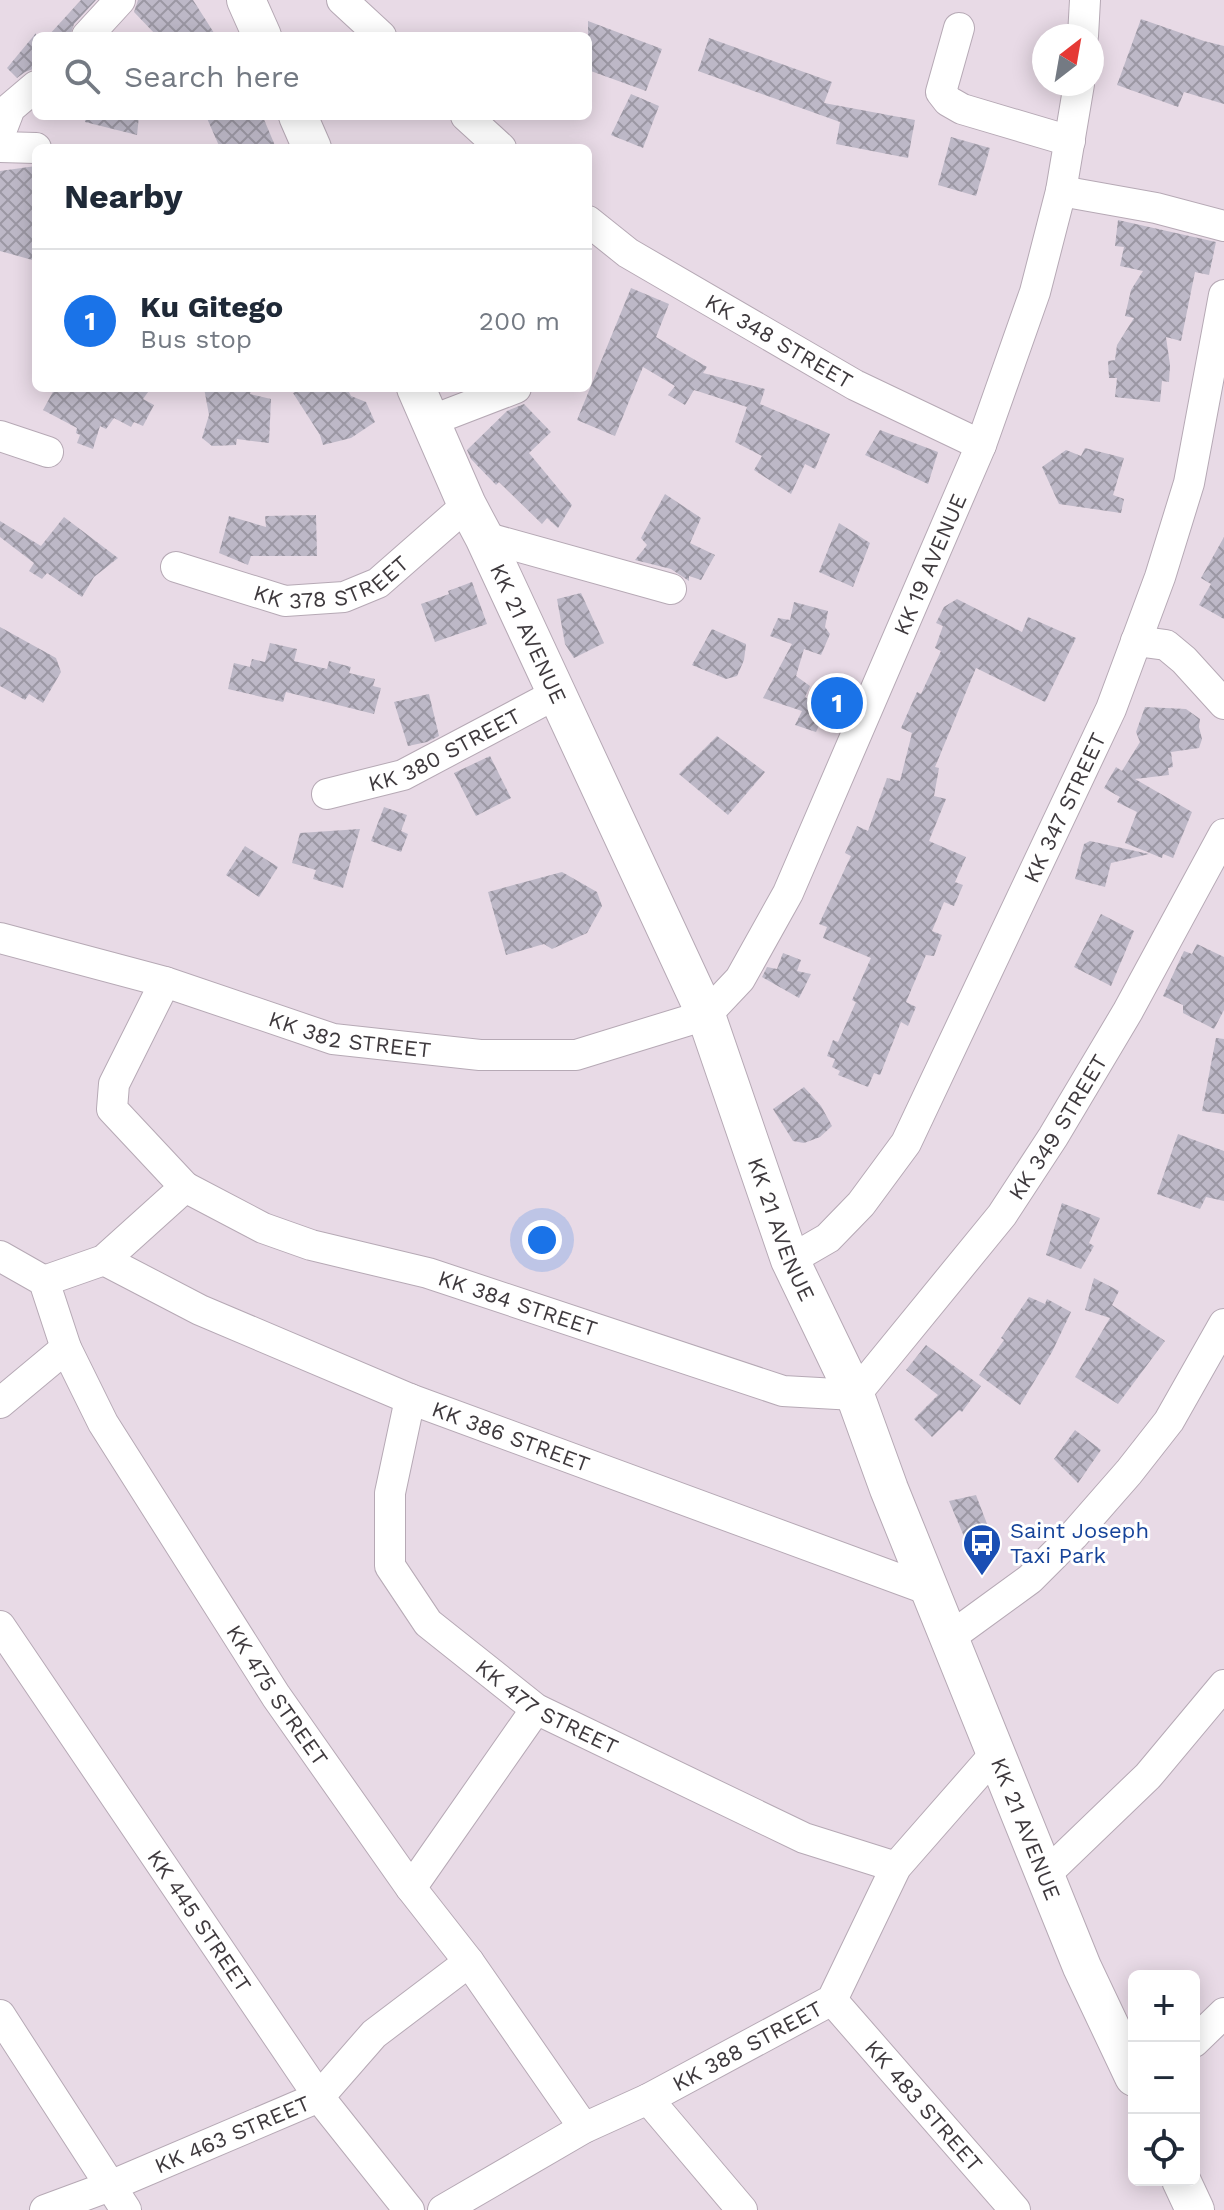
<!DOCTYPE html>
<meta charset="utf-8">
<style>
:root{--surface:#fff;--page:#f2f2f3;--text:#1f2937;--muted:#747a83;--line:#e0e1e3;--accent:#1a73e8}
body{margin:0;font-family:"Work Sans",sans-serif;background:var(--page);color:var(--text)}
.controls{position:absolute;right:24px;bottom:24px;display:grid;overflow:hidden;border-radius:12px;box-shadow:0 4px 20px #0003}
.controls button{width:72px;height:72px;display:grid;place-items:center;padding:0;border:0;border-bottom:2px solid var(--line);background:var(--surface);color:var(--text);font:40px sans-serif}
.compass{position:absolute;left:1032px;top:24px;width:72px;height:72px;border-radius:50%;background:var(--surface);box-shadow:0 4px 20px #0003;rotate:31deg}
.you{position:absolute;left:542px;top:1240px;width:28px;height:28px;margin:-20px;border:6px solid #fff;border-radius:50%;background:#1a73e8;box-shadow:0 0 0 12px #1a73e833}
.badge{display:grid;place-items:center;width:52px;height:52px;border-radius:50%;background:var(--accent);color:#fff;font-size:26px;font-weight:700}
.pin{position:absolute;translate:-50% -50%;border:4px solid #fff;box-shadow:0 2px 8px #0006}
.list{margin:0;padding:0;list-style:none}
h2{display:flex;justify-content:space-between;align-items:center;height:104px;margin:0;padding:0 32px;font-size:34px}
h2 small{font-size:26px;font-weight:400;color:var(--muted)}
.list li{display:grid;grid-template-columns:52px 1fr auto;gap:24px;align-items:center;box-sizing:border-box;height:144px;padding:0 32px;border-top:2px solid var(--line)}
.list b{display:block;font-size:30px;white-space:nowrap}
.list p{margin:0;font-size:26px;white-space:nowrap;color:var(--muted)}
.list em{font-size:26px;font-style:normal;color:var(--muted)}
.icon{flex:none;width:44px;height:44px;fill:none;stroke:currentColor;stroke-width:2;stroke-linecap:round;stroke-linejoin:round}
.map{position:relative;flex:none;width:1224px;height:2210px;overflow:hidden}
.search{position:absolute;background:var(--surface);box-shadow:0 4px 20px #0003;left:32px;top:32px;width:560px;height:88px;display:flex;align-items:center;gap:20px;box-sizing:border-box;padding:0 28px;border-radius:12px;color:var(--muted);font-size:30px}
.panel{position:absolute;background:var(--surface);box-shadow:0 4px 20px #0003;left:32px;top:144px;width:560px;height:248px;border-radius:12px}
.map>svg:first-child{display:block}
</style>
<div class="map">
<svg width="1224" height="2210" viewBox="0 0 1224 2210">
<defs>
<pattern id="building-cross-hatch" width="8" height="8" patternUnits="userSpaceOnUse" patternTransform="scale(2)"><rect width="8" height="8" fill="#bdb8c7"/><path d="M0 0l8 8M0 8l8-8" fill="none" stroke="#9b97a3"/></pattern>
</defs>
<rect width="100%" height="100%" fill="#e8dae6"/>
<path fill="url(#building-cross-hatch)" d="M81 0H96L74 24 70 36H48Z
M138 0H193L216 36H157L134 12Z
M1141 19 1204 41 1224 46V104L1184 92 1178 107 1117 85Z
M588 21 662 49 646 91 588 70Z
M36 33V68L25 72 17 78 7 68Z
M709 38 832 82 824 103 915 120 908 158 836 144 840 122 698 71Z
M631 94 659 106 643 148 611 135Z
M86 116H139L137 135 85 122Z
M206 116H246L248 120 263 117 276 148H220Z
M951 137 990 148 976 196 938 185Z
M36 166V261L0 251V171Z
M1118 220 1216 242 1209 275 1195 272 1181 341 1166 337 1170 365 1169 382 1162 381 1160 402 1115 397 1117 378H1109L1108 361 1115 360 1117 345 1134 318 1125 316 1131 290 1143 271 1120 266 1124 247 1115 246Z
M631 288 669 304 656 337 707 367 703 373 765 389 760 404 830 434 815 469 805 464 791 494 754 470 762 456 735 442 747 407 694 390 685 405 668 395 675 386 643 367 615 436 577 420Z
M55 388H151L143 399 154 405 143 426 134 422 131 427 114 418 106 429 100 426 93 449 77 443 80 435 76 433 77 428 43 410Z
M204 388H252L250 394 271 399 269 443 237 439 236 445 212 446 202 438 209 415Z
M303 388H347L351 396 366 402 375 422 351 438 323 445 320 435 293 393Z
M524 404 551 432 529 453 572 505 558 528 547 518 542 524 499 482 496 485 471 459 467 450 507 411Z
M880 430 938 452 928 484 865 455Z
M1085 448 1124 458 1113 495 1124 499 1121 513 1059 504 1042 467 1066 450 1081 456Z
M665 494 701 518 690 543 715 555 701 580 689 576V581L671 569 635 560 647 545 641 538Z
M316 515 317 556H251L248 565 219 553 229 516 266 527 265 516Z
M64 517 118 558 94 577 82 597 47 573 42 579 29 571 34 563 0 537V521L41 546Z
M839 523 870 543 853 587 819 572Z
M1224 537V619L1199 605 1211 584 1201 578Z
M472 582 487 624 435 642 421 604 449 594 448 591Z
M581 593 604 643 574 658 565 644 557 599Z
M957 599 1022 632 1028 617 1076 638 1045 702 976 668 935 767 939 768 934 796 946 799 929 841 966 857 955 882 963 885 954 906 944 902 932 931 942 935 934 956 926 955 906 1002 916 1007 908 1026 901 1022 880 1075 874 1073 868 1087 838 1075 840 1071 832 1067 835 1059 827 1056 833 1040 838 1042 856 1002 852 1000 871 958 823 938 827 927 819 924 851 856 845 853 857 826 868 831 887 778 900 781 912 733 901 728 917 692 921 694 941 651 935 648 943 626 936 623 944 607Z
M794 602 828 611 825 627 830 634 821 655 804 649 796 676 810 686 805 697 835 718 833 720 823 717 816 732 795 725 802 711 763 698 792 644 770 636 778 618 790 620Z
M0 627 56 658 61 672 43 703 29 694 25 700 0 686Z
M712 629 746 644 744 660 737 676 726 679 692 665Z
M270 643 297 649 294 661 327 669 329 661 351 667 349 673 375 679 373 686 381 688 374 714 286 692 283 702 228 689 234 663 250 667 252 659 265 662Z
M429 694 439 736 427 742 408 746 394 702Z
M1145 707 1186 709 1200 719 1199 727 1202 739 1199 748 1171 752 1173 767 1168 768 1169 775 1135 779 1192 812 1173 858 1163 854 1162 858 1125 843 1137 812 1117 802 1120 797 1104 788 1116 767 1122 771 1140 742 1136 732Z
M717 736 765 772 728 815 679 774Z
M490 756 511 798 476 816 454 773Z
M384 807 407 815 401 831 408 834 401 852 371 841Z
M360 829 343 888 313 879 316 870 292 863 300 833Z
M1090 841 1149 854 1111 863 1105 887 1075 879 1084 844Z
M245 846 278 867 259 897 226 875Z
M562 872 597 892 602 906 587 933 552 949 544 944 506 955 488 892Z
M1101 914 1134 931 1111 986 1074 967Z
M1197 944 1224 957V1010L1214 1029 1183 1013V1005L1163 996 1184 951 1192 954Z
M783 953 801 960 797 971 811 974 799 998 762 977 767 967 777 969Z
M1216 1038 1224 1039V1114L1202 1111Z
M804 1087 821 1106 832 1126 820 1137 804 1143 793 1141 773 1109Z
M1178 1134 1224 1151V1201L1206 1197 1200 1209 1157 1194Z
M1062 1203 1100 1218 1089 1243 1094 1246 1081 1269 1046 1255Z
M1094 1278 1119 1291 1112 1305 1165 1341 1118 1404 1075 1377 1110 1318 1085 1310Z
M1029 1297 1045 1304 1047 1299 1071 1312 1052 1352 1020 1405 979 1375 1004 1340 1001 1338Z
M926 1345 981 1386 962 1412 959 1410 932 1437 914 1419 938 1395 906 1370Z
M1075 1430 1101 1450 1078 1483 1054 1459Z
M976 1495 997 1550 974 1560 949 1501Z"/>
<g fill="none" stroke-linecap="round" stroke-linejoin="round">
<defs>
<g id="minor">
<path d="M342 0 381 36"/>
<path d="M959 28 941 92 948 101 962 109 1070 141"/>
<path d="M87 36 120 0"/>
<path d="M1083 36 1085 0"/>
<path d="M466 116 501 148"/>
<path d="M0 134 10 108 36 86"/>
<path d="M0 147 36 148"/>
<path d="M1061 191 1156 208 1224 226"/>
<path id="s1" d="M588 221 628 253 855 385 981 445"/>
<path d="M430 421 516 388"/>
<path d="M0 436 48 452"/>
<path d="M484 537 671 589"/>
<path id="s2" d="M176 567 285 601 344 597 378 583 467 505"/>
<path d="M1136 641 1166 645 1184 660 1224 704"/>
<path id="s3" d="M327 794 403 775 556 694"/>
<path id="s4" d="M0 938 165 982 333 1039 480 1055H576L706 1015 740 979 788 893 981 445 1035 292 1061 191 1079 84"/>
<path id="s5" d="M185 1187 263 1228 311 1245 428 1273 783 1391 855 1395 1002 1215 1053 1137 1128 1011 1224 834"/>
<path id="s6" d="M0 1256 44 1281 66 1348 103 1423 276 1696 411 1888 469 1962 584 2128"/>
<path id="s7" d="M104 1260 200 1310 410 1399 929 1590"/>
<path id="s8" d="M790 1260 828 1238 861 1204 906 1143 1111 709 1160 577 1189 483 1224 295"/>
<path d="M44 1281 104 1260 185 1187 112 1109 114 1084 165 982"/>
<path id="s9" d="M410 1399 390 1493V1566L428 1623 536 1709 804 1838 896 1867"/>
<path d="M0 1403 66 1348"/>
<path id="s10" d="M0 1626 319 2097 409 2210"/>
<path d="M949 1638 1030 1579 1073 1536 1129 1472 1169 1421 1224 1324"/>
<path d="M1045 1875 1148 1776 1224 1685"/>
<path d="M411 1888 536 1709"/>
<path id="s11" d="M832 2000 1015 2210"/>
<path d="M0 2015 126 2210"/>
<path d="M1194 2042 1224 2013"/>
<path d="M648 2099 742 2210"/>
<path id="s12" d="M45 2210 110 2186 319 2097 374 2034 469 1962"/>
<path id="s13" d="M443 2210 584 2128 648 2099 832 2000 896 1867 995 1754"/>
</g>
<g id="major">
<path d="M246 0 262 36"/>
<path d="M298 116 312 148"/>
<path id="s14" d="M416 388 467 505 484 537 706 1015 790 1260 855 1395 889 1489 1082 1967 1134 2077"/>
<path d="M1181 2180 1195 2210"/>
</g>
</defs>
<use href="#minor" stroke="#b6a9b5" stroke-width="32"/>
<use href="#major" stroke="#b6a9b5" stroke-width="40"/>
<use href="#minor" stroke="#fff" stroke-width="30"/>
<use href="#major" stroke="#fff" stroke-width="38"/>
</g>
<defs>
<symbol id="bus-pin" viewBox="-11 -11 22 30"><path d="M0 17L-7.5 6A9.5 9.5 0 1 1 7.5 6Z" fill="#1a4fb4" stroke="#fff"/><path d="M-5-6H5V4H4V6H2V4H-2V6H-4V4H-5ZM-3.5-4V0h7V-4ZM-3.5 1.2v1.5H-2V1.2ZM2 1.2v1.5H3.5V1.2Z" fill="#fff"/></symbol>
</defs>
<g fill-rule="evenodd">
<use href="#bus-pin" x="960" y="1521" width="44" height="60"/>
</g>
<g text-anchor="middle" stroke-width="6" stroke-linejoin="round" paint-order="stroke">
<g font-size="22" fill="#3f3a3e" stroke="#fff">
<text dy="8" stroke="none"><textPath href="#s1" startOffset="226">KK 348 STREET</textPath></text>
<text dy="8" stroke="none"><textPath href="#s4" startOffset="1234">KK 19 AVENUE</textPath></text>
<text dy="8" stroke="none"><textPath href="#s2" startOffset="164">KK 378 STREET</textPath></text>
<text dy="8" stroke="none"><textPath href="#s14" startOffset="270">KK 21 AVENUE</textPath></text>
<text dy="8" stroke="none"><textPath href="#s3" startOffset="126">KK 380 STREET</textPath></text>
<text dy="8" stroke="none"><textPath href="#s8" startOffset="538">KK 347 STREET</textPath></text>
<text dy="8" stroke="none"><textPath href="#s4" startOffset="364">KK 382 STREET</textPath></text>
<text dy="8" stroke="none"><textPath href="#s5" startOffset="1042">KK 349 STREET</textPath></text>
<text dy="8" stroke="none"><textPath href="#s14" startOffset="918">KK 21 AVENUE</textPath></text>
<text dy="8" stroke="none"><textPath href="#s5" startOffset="354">KK 384 STREET</textPath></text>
<text dy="8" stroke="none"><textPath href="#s7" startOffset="444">KK 386 STREET</textPath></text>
<text dy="8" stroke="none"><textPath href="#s6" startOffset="528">KK 475 STREET</textPath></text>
<text dy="8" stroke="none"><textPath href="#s9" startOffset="384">KK 477 STREET</textPath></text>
<text dy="8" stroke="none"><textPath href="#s14" startOffset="1566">KK 21 AVENUE</textPath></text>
<text dy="8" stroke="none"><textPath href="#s10" startOffset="356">KK 445 STREET</textPath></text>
<text dy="8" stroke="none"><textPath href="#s13" startOffset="346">KK 388 STREET</textPath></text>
<text dy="8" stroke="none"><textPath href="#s11" startOffset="140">KK 483 STREET</textPath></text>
<text dy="8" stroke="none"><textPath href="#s12" startOffset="202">KK 463 STREET</textPath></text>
</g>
<g font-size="22" fill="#164399" stroke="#fff" text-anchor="start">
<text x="1010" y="1538">Saint Joseph<tspan x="1010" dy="25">Taxi Park</tspan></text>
</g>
</g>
</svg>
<div class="controls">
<button>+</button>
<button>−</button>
<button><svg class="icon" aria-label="locate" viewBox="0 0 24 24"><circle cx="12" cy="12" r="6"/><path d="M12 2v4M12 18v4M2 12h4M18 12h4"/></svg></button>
</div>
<svg class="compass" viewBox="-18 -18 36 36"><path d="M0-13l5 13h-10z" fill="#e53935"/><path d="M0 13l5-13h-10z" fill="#747a83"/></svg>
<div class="you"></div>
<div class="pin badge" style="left:837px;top:703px">1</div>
<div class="search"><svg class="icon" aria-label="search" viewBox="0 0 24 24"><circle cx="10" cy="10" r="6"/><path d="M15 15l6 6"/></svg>Search here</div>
<section class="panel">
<h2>Nearby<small></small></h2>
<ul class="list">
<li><span class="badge">1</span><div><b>Ku Gitego</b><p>Bus stop</p></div><em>200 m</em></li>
</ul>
</section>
</div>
